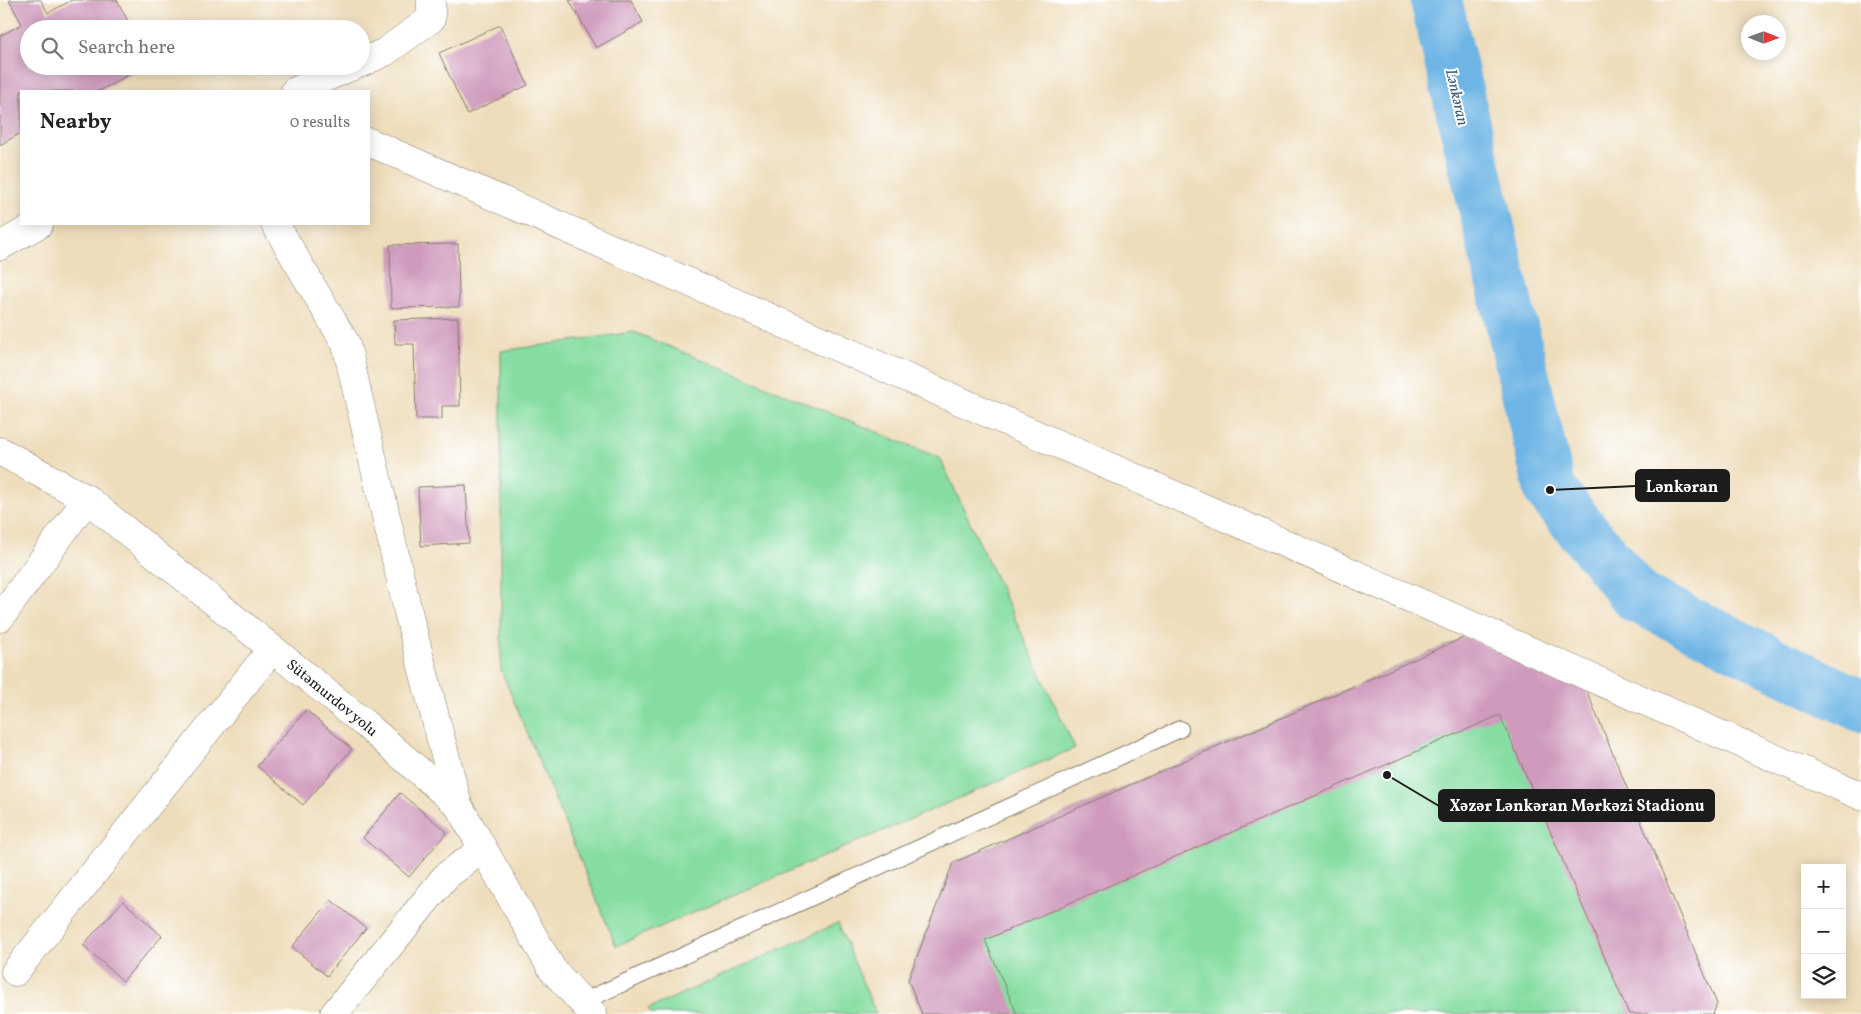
<!DOCTYPE html>
<meta charset="utf-8">
<style>
:root{--surface:#fff;--page:#f6f6f6;--text:#222;--muted:#767676;--line:#e0e0e0}
body{margin:0;font-family:Vollkorn,serif;background:var(--page);color:var(--text)}
.controls{position:absolute;right:15px;bottom:15px;display:grid;overflow:hidden;border-radius:0px;box-shadow:0 2px 12px #0003}
.controls button{width:45px;height:45px;display:grid;place-items:center;padding:0;border:0;border-bottom:1px solid var(--line);background:var(--surface);color:var(--text);font:25px sans-serif}
.compass{position:absolute;left:1741px;top:15px;width:45px;height:45px;border-radius:50%;background:var(--surface);box-shadow:0 2px 12px #0003;rotate:91deg}
.list{margin:0;padding:0;list-style:none}
h2{display:flex;justify-content:space-between;align-items:center;height:65px;margin:0;padding:0 20px;font-size:21px}
h2 small{font-size:16px;font-weight:400;color:var(--muted)}
.icon{flex:none;width:28px;height:28px;fill:none;stroke:currentColor;stroke-width:2;stroke-linecap:round;stroke-linejoin:round}
.map{position:relative;flex:none;width:1861px;height:1014px;overflow:hidden}
.search{position:absolute;background:var(--surface);box-shadow:0 2px 12px #0003;left:20px;top:20px;width:350px;height:55px;display:flex;align-items:center;gap:12px;box-sizing:border-box;padding:0 18px;border-radius:28px;color:var(--muted);font-size:19px}
.panel{position:absolute;background:var(--surface);box-shadow:0 2px 12px #0003;left:20px;top:90px;width:350px;height:135px;border-radius:0px}
.map>svg:first-child{display:block}
</style>
<div class="map">
<svg width="1861" height="1014" viewBox="0 0 1861 1014">
<rect width="100%" height="100%" fill="#fff"/>
<filter id="ink" filterUnits="userSpaceOnUse"><feTurbulence type="fractalNoise" baseFrequency=".02" numOctaves="2"/><feDisplacementMap in="SourceGraphic" scale="10" xChannelSelector="R" yChannelSelector="G"/><feConvolveMatrix kernelMatrix="1 2 1 2 8 2 1 2 1" color-interpolation-filters="sRGB"/></filter>
<filter id="wash" filterUnits="userSpaceOnUse"><feTurbulence type="fractalNoise" baseFrequency=".0096" numOctaves="4" result="noise"/><feDisplacementMap in="SourceGraphic" scale="20" xChannelSelector="R" yChannelSelector="G"/><feGaussianBlur stdDeviation="1.12" result="paint"/><feColorMatrix in="noise" values="0 0 0 0 0 0 0 0 0 0 0 0 0 0 0 0 0 1.4 0 .05"/><feComposite in="paint" operator="in"/></filter>
<g filter="url(#wash)">
<rect width="100%" height="100%" fill="#edb"/>
<path fill="#86dda2" stroke="#517c5f" d="M634 332 940 458 1075 748 616 946 501 670V351Z
M1465 637 1717 1004 1713 1014H922L908 980 953 863Z
M838 923 876 1014H652L648 1009Z"/>
<g fill="none" stroke-linecap="round" stroke-linejoin="round">
<path stroke="#6eb5e5" stroke-width="52" d="M1436 0 1550 490 1637 597 1861 706"/>
</g>
<g id="blocks">
<path fill="#cf9abc" d="M9 0H41L48 13 72 0H117L132 29H29V66H145L99 91H21V133L0 145V36L22 24Z
M569 0H631L643 22 596 48Z
M500 25 528 85 467 114 439 53Z
M458 244 459 307 391 308 390 245Z
M458 318 460 406H442V419H416L414 344H395L394 320Z
M466 485 469 543 421 546 418 487Z
M1465 637 1585 687 1717 1004 1713 1014H1629L1500 715 985 940 1017 1014H922L908 980 953 863Z
M306 710 352 749 303 805 257 766Z
M400 793 447 832 409 877 363 838Z
M331 900 366 928 327 976 292 947Z
M123 901 162 936 123 981 83 945Z"/>
</g>
</g>
<g filter="url(#ink)">
<use href="#blocks" fill-opacity="0" stroke="#857c6c" stroke-width="1"/>
<g fill="none" stroke-linecap="round" stroke-linejoin="round">
<defs>
<path id="lane" d="M582 1002 1180 729"/>
<g id="street">
<path d="M361 63 385 52 431 19V0"/>
<path d="M295 91 353 66"/>
<path d="M369 142 1861 796"/>
<path d="M275 224 346 344 410 620 458 805"/>
<path d="M0 246 39 224"/>
<path id="s1" d="M0 451 87 499 364 723 458 805 552 969 593 1014"/>
<path d="M0 618 87 499"/>
<path d="M15 972 272 649"/>
<path d="M334 1014 446 876 483 849"/>
</g>
</defs>
<use href="#lane" stroke="#857c6c" stroke-width="18"/>
<use href="#street" stroke="#857c6c" stroke-width="29"/>
<use href="#lane" stroke="#fff" stroke-width="16"/>
<use href="#street" stroke="#fff" stroke-width="28"/>
</g>
</g>
<g text-anchor="middle" stroke-width="4" stroke-linejoin="round" paint-order="stroke">
<g font-size="15" fill="#1c1c1c" stroke="#fff">
<text dy="5" stroke="none"><textPath href="#s1" startOffset="415">Sütəmurdov yolu</textPath></text>
</g>
<g font-size="16" font-style="italic" fill="#416176" stroke="#fff">
<text transform="translate(1458 97) rotate(77)" y="6">Lənkəran</text>
</g>
</g>
<path fill="none" stroke="#1c1c1c" stroke-width="2" d="M1550 490L1636 486M1387 775L1439 806"/>
<g fill="#1c1c1c" stroke="#fff" stroke-width="2">
<circle cx="1550" cy="490" r="5"/>
<circle cx="1387" cy="775" r="5"/>
</g>
<g fill="#1c1c1c" stroke="#1c1c1c" stroke-width="2">
<rect x="1636" y="470" width="93" height="31" rx="5"/>
<rect x="1439" y="790" width="275" height="31" rx="5"/>
</g>
<g font-size="16" text-anchor="middle" font-weight="bold" fill="#fff">
<text x="1682" y="492">Lənkəran</text>
<text x="1577" y="811">Xəzər Lənkəran Mərkəzi Stadionu</text>
</g>
</svg>
<div class="controls">
<button>+</button>
<button>−</button>
<button><svg class="icon" aria-label="layers" viewBox="0 0 24 24"><path d="M12 4l9 5-9 5-9-5zM3 14l9 5 9-5"/></svg></button>
</div>
<svg class="compass" viewBox="-18 -18 36 36"><path d="M0-13l5 13h-10z" fill="#e53935"/><path d="M0 13l5-13h-10z" fill="#767676"/></svg>
<div class="search"><svg class="icon" aria-label="search" viewBox="0 0 24 24"><circle cx="10" cy="10" r="6"/><path d="M15 15l6 6"/></svg>Search here</div>
<section class="panel">
<h2>Nearby<small>0 results</small></h2>
<ul class="list">
</ul>
</section>
</div>
